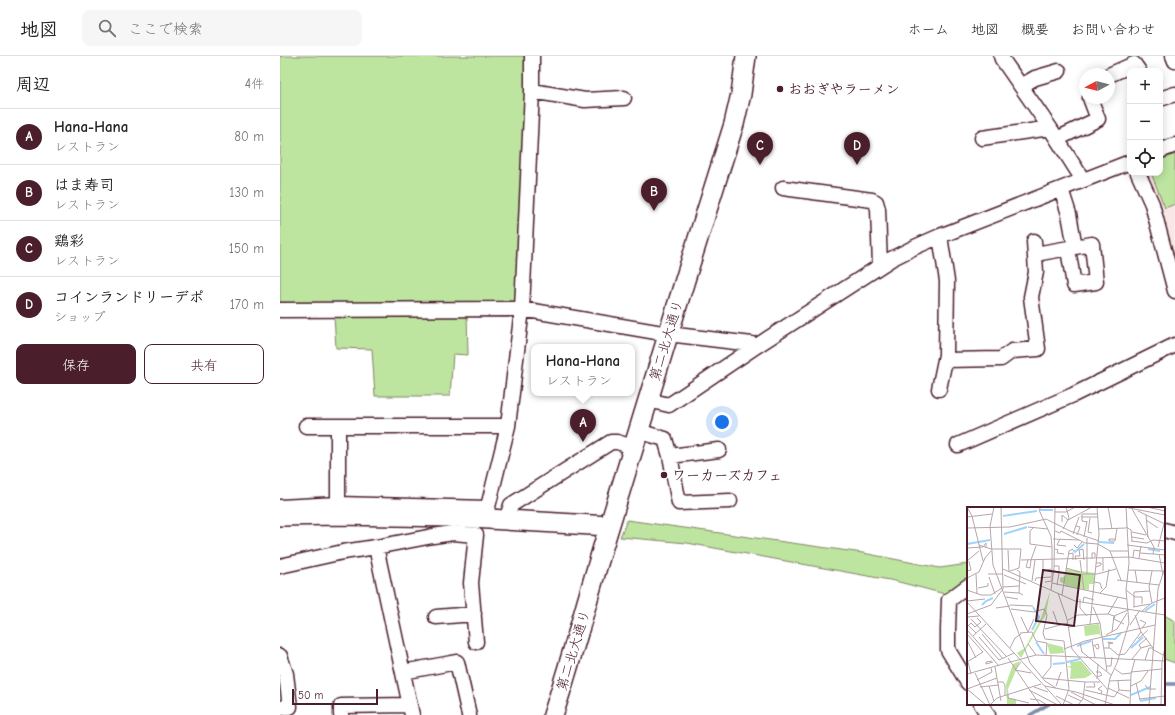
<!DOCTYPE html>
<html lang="ja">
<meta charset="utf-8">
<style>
:root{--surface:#fff;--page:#f6f6f6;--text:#202124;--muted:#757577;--line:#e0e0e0;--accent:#4a1f2b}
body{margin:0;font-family:"Comic Neue","Klee One",sans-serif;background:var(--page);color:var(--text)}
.controls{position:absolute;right:12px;top:12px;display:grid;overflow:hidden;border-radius:8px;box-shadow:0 2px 10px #0003}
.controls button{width:36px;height:36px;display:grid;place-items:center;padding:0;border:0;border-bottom:1px solid var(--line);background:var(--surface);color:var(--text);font:20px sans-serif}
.compass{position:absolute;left:799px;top:12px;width:36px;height:36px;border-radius:50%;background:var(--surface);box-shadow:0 2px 10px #0003;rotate:263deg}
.scale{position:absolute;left:12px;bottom:10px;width:86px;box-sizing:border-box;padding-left:4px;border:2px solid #4a1f2b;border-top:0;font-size:11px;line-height:14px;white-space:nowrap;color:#4a1f2b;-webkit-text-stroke:3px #fff;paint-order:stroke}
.you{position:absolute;left:442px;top:366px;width:14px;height:14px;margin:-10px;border:3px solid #fff;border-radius:50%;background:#1a73e8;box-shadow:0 0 0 6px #1a73e833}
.badge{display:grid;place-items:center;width:26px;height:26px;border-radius:50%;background:var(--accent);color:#fff;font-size:13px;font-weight:700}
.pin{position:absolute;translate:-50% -33px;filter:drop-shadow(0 1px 2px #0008)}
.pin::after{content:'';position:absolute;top:21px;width:14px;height:12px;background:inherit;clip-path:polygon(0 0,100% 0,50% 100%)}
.popup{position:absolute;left:251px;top:288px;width:104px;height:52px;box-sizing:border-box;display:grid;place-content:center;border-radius:8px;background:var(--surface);filter:drop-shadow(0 1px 3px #0005);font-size:13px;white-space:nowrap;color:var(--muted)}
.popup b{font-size:15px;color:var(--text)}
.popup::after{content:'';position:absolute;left:50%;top:100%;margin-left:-8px;border:8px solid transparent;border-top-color:var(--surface)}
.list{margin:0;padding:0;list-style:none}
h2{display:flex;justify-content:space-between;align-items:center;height:52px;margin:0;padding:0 16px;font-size:17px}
h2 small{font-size:13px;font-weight:400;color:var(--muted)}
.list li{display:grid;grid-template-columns:26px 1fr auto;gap:12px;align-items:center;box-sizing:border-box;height:56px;padding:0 16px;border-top:1px solid var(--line)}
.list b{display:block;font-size:15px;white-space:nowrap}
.list p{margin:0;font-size:13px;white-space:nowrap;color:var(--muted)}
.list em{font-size:13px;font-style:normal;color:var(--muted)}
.actions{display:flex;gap:8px;padding:12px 16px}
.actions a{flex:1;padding:9px 0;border:1px solid var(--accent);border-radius:8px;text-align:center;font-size:14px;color:var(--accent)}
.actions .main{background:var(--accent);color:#fff}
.icon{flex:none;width:22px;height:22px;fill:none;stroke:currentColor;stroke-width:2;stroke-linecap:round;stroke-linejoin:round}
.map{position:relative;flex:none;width:895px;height:659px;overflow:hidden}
header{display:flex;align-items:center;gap:24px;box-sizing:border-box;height:56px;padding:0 20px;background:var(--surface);border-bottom:1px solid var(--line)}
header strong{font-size:19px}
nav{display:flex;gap:22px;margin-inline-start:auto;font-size:14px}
.search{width:280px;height:36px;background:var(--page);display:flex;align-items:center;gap:10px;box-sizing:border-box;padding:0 14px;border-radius:8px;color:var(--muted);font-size:15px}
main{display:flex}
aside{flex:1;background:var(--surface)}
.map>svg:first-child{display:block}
</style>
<header>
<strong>地図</strong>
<div class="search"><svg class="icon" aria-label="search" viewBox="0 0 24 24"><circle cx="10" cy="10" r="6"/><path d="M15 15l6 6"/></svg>ここで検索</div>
<nav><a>ホーム</a><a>地図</a><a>概要</a><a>お問い合わせ</a></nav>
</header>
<main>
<aside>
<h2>周辺<small>4件</small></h2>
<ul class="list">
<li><span class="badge">A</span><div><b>Hana-Hana</b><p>レストラン</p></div><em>80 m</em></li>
<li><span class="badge">B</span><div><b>はま寿司</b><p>レストラン</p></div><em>130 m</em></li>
<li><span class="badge">C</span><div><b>鶏彩</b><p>レストラン</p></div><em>150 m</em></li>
<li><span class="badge">D</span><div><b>コインランドリーデポ</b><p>ショップ</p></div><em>170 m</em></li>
</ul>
<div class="actions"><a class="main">保存</a><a>共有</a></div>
</aside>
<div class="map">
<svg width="895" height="659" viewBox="0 0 895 659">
<rect width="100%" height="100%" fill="#fff"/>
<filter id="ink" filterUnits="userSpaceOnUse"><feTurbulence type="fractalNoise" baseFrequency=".025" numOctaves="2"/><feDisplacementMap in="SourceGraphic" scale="8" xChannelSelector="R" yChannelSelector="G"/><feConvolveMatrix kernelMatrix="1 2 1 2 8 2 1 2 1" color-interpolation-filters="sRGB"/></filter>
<g filter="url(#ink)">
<path fill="#f9e7e5" d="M895 95V212L863 117H880V100Z"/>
<path fill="#bde5a0" stroke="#848266" d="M0 0H247L236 249 0 250Z
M895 98V148L885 152 871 117H880V104Z
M187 257 188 299 173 298 170 340H95L92 293 56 292 54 260Z
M347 464 583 497 660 512 688 508V544L615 525 407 487 340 481Z
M884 559 895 565V607L884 603Z"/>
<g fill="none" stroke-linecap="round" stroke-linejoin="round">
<path stroke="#7c8ca9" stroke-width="3.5" d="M884 628H895
M750 659 769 648"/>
<defs>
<path id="street" d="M721 0 722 3 770 72 803 124
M893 0 895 5
M829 19 854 8 859 15
M741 30 755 22 779 15
M252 35 305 44 344 42
M880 43 895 38
M702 82 770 72
M777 83 818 63 810 42
M880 95 895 89
M858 117 872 148 895 235
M503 132 592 144 596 146 598 153 600 210
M781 133 789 158 795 191
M755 198 812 188 816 226 794 229 788 193
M0 254 242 253 388 278 472 288 475 291
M665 304 721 303 732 295 758 293 751 241 756 216 754 185
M659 333 666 299 667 225 660 180
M368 344 389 349 475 291 611 203 635 191 660 180 850 106
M26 370H228
M58 370V457
M358 375 385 383 390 400 399 447 450 445
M678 389 793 339 895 289
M390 400 439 394
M0 451 58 448 207 452
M205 463 228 370 242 253 252 35V0
M226 464 231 449 280 418 331 386H337L353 391
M884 474 895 477
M96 491 132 659
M0 510 63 496 96 491 153 480 173 477 196 479 191 527 196 586
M688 530 669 544 668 574V594L688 627
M156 561 194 558
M0 600 6 618 10 651 0 652
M123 616 177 606 189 659
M701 648 708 659
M61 659V650L130 649"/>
<path id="secondary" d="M0 460 58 459 173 461 329 470
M273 659C294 596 310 532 330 468 370 335 412 201 454 68L461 38 466 0"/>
</defs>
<use href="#street" stroke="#4a1f2b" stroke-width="17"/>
<use href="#secondary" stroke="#4a1f2b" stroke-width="22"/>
<use href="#street" stroke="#fff" stroke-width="14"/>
<use href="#secondary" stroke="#fff" stroke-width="19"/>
</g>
</g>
<g fill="#4a1f2b" stroke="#fff" stroke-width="1.5">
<circle cx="500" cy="33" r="4"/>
<circle cx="384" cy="419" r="4"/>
</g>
<g text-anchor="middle" stroke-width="3.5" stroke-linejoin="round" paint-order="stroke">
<g font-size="14" font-weight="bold" fill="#4a1f2b" stroke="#fff" text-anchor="start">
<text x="508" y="38">おおぎやラーメン</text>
<text x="392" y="424">ワーカーズカフェ</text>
</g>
<g font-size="14" fill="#4a1f2b" stroke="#fff">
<text transform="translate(386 284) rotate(-73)" y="5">第二北大通り</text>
<text transform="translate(293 594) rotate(-73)" y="5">第二北大通り</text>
</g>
</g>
<g transform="translate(687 451)">
<rect width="198" height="198" fill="#fff"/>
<path d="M99 62 128 66 127 77H122V83L97 79 98 77 93 75V71L99 69ZM83 84 79 107 54 151 50 146 58 141 74 111ZM132 117 134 130 132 127 118 129 117 119ZM80 136 96 140 97 146 83 147ZM53 154 41 182 42 191 49 192V198H40L39 177 46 157ZM114 154 125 167 118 171 103 172 104 161 100 159H104L103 155Z" fill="#bde5a0"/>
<path fill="none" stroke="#9ed4fd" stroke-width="2" d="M73 3H86M36 9 70 4M37 27 60 20M132 35 147 36M0 37 23 33M181 42 193 44M106 43 108 45 117 37M15 98 19 94 26 91M178 104 188 97M65 123 72 110 66 100M136 132H148L154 126M69 135 77 147M110 139 124 134M164 141 176 130M100 155 113 152M86 157 98 156M164 188 183 180M173 194 189 191"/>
<path fill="none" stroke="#b7a5aa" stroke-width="1" d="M0 0 5 9 16 54M74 0 72 3 84 29 85 40V74L78 75M141 0 145 22M157 0 198 8M180 0 198 4M165 2 187 40 186 47 198 48M171 4 198 17M88 5H99L108 0M179 8 181 30M0 10 25 7M114 10H131M123 11 121 25 125 26M101 13 125 0M179 13 191 21M95 15V8L101 13M120 15 115 14V7H131M23 19 26 58 63 156 78 174 89 181M23 19 27 0M109 19 113 20 110 28M61 20 81 22M159 20 164 23 165 34M0 21 43 20 79 12 103 24 132 34M66 21 63 24V37L85 40M96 22 102 11 99 0M132 22 159 21M88 24 93 26 94 24 118 36 131 37 143 44H161M165 25 179 28M106 27 112 10M117 30 120 14M165 30 177 32M86 32 112 33M93 32 90 38 99 39M148 32H142V34H148L150 21M164 34 180 36 186 33 198 34M12 38 24 42H54L52 61 43 64M107 38 110 41 115 35M160 38 198 43M191 40 198 13M0 41 16 40 19 36V41M88 42 91 43 90 46 97 47M41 43 42 65M143 44 154 73M173 46 186 47M101 47 106 46V53M192 47 196 68M166 50 167 43 173 44M172 51 174 39M125 52V46H128V50M54 53 162 50 198 56M61 53 59 60 63 61 64 53M64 53 69 39M76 53V64L84 62M109 53 108 49H113L112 43 116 42 117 53M113 53 117 83M0 54 12 44M129 60 134 58V56H129M99 61 113 65M36 62 108 94 198 108M50 63 53 65 52 86 56 88M161 63 195 64M168 63 170 75M0 64 4 63 2 54M87 64 92 65V59H87M136 64V51M9 67 10 87M21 67H36M116 67H130L149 62M120 67V31M37 68 59 77M22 70 28 87M0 71 12 65 18 51 24 44M150 73 192 78M65 74 68 53M68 74 69 71 84 70M127 75 133 76 135 82M85 76 160 92M90 78 92 66M36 80 52 79M11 81 21 79V76M0 83 14 88H24L35 81M84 83 87 61 88 0M159 83 168 90H175V97M37 85 52 86M91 86 100 112 105 142 141 183M133 86 139 80 142 62M95 88 102 44 106 42M39 90 51 92M113 92V101L120 109M0 94 18 92M0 95 95 198M116 95 117 90 127 93M185 96 182 80 185 64M43 98 66 99M126 100 133 116 140 164M166 100 183 97M167 100V85L183 84M29 101 43 99M44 102 67 105 77 102 80 108 76 126 78 132 97 134 102 182 96 198M86 104 91 118M175 104 185 96 198 91M0 107 24 98 36 82 34 0M141 107 147 109 161 103M168 108 174 125 186 141H182L178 153M148 109 147 112 157 117M0 110 12 109M54 110 61 125M4 112 39 149M101 113 111 108 141 107 151 90M173 113 179 116 175 121M0 117 9 126M123 117 132 27 130 0M163 118 173 103M0 120 4 116 8 120 14 115 10 111M102 120 133 116M78 122 101 116M0 123 25 151M61 125 67 112M145 125 147 109M53 126 65 125 69 134 80 136M0 127 16 145 0 155M15 127 36 152M139 128 150 122 160 106M6 129 19 117M12 130 32 153 47 146M180 131 172 138 174 141 184 138M171 132 181 123M125 133 128 151M1 135 9 151M113 136 115 145 144 168M61 137 69 148M142 137 146 136 141 135 142 137V141M126 139 131 137 132 141 130 142 128 139M43 141 48 131 54 127M137 141H143L151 148 158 147 174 125M97 142 118 134 188 118M185 142 196 148M79 148 80 136M24 150 32 159M41 151 73 198M165 152 174 141M25 154 19 155V157L26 155M1 155 4 167M54 155 48 163 64 166M140 159H144L145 150M28 160 34 194M148 162 155 167 164 166M129 165H133L135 168 130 170M164 165 195 162M8 166 23 198M0 167 69 148 198 154M75 171 84 160V149M76 171 118 175 116 192 111 198M130 172 131 157M10 173 25 165 24 161M142 174 164 173M31 175H36L38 178V189M118 175H133M169 176 173 193M178 178 181 182H189M22 179 27 194M78 179 109 185 148 198M89 179 94 165M164 179 174 174 181 164M13 180 32 178M67 180 81 185M119 180H128L127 176M141 181 162 191M0 182 30 171M0 182 19 198M62 183 91 198M118 183 147 190 152 183 151 174M152 183 164 184M104 185 129 198M134 187 135 184 131 182 135 179M41 188V191L62 196M101 188 114 194M89 189 107 198M63 192 72 193 80 198M172 192 198 189M23 198 30 191 74 177M138 198 143 171 150 156 162 116 159 83 162 56 159 0M163 198 164 167 168 152M182 198 191 82 198 60M194 198 195 155 198 140"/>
<path fill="#4a1f2b" fill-opacity="0.15" stroke="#4a1f2b" stroke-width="2" d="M76 63 113 68 107 119 69 114Z"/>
<rect width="198" height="198" fill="none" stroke="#4a1f2b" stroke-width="2"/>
</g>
</svg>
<div class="controls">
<button>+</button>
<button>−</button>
<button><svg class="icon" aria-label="locate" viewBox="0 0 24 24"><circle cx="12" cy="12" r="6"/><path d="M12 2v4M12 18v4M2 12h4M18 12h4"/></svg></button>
</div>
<svg class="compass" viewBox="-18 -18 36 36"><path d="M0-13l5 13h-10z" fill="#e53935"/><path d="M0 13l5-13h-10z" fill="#757577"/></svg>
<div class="scale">50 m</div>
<div class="you"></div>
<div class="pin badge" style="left:303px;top:386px">A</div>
<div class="popup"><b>Hana-Hana</b>レストラン</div>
<div class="pin badge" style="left:374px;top:155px">B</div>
<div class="pin badge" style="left:480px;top:109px">C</div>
<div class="pin badge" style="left:577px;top:109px">D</div>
</div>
</main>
